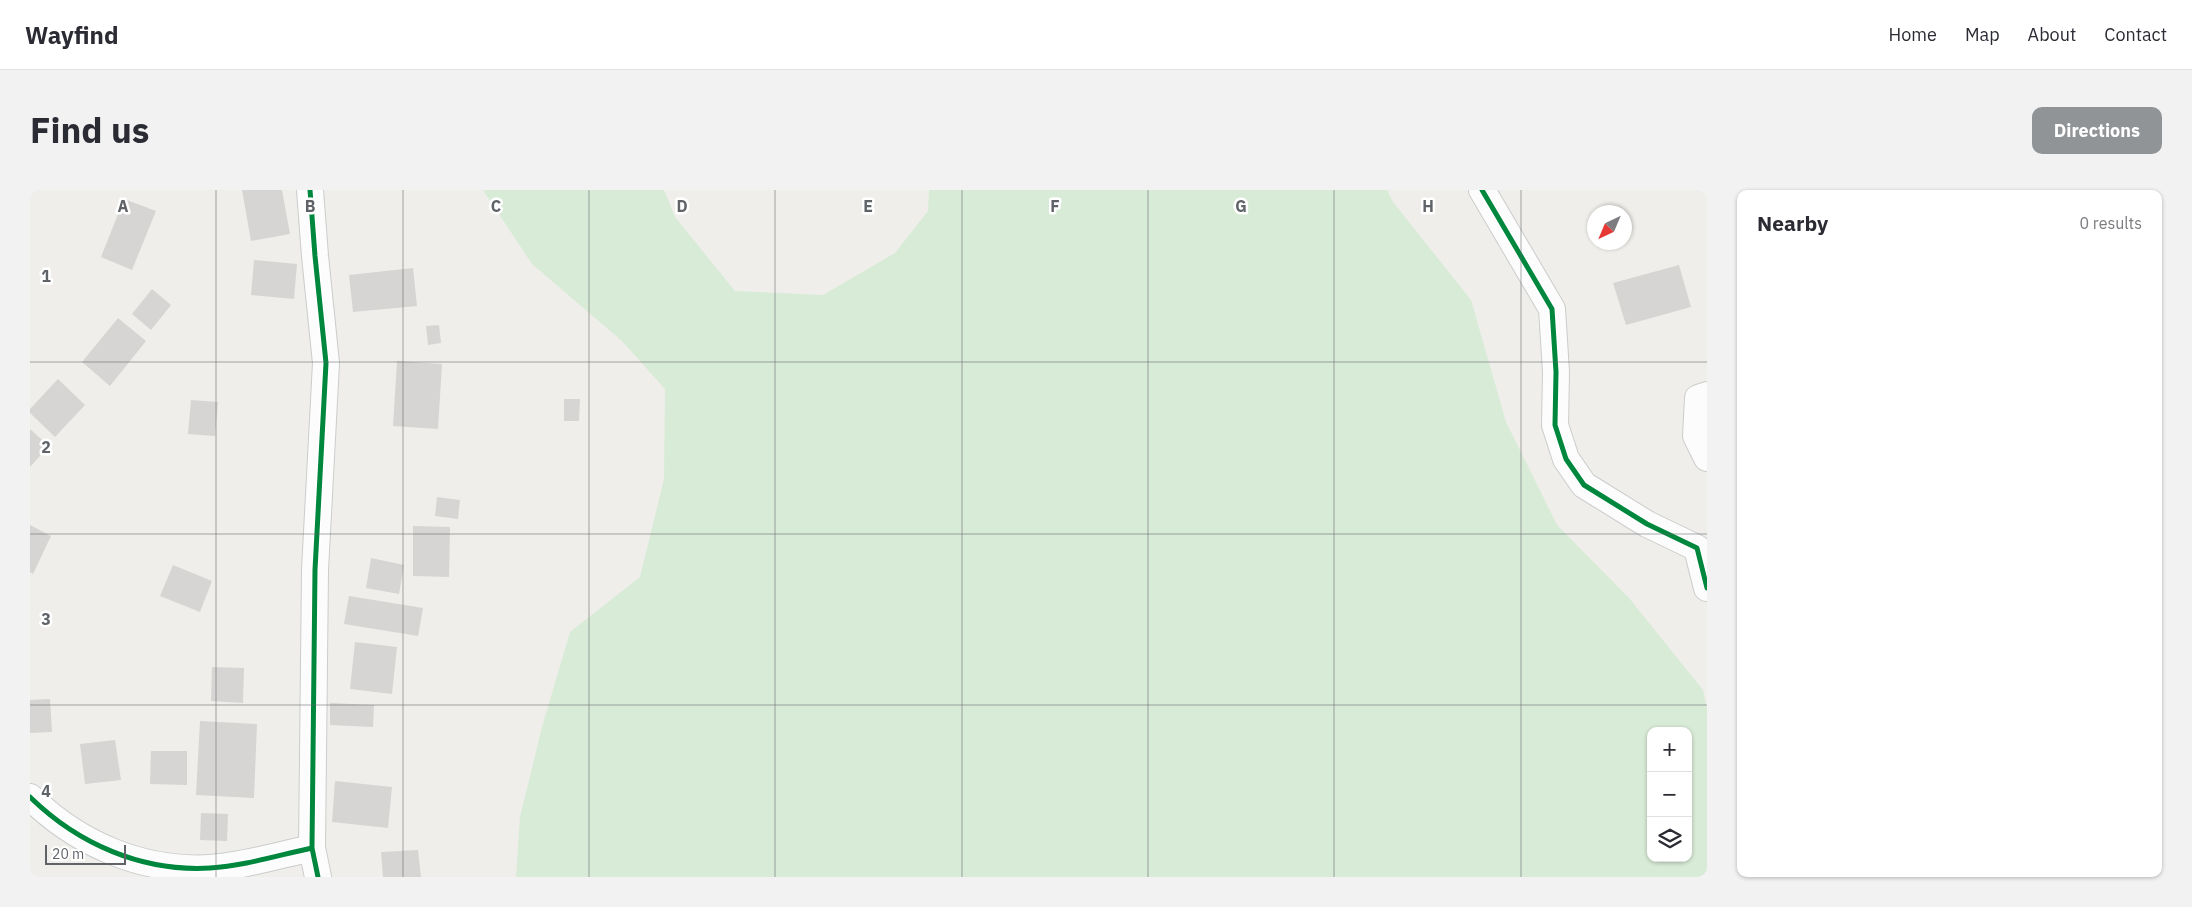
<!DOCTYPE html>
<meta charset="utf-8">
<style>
:root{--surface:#fff;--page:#f2f2f3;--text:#2b2b33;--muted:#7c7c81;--line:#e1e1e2;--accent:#919496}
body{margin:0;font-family:"IBM Plex Sans",sans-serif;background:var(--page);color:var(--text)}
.controls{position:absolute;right:15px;bottom:15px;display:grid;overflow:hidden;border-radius:10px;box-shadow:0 1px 4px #0004}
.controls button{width:45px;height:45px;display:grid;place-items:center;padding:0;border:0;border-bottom:1px solid var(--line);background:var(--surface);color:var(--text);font:25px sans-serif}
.compass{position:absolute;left:1557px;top:15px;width:45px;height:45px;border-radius:50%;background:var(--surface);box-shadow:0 1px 4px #0004;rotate:224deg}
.scale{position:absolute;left:15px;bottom:12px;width:81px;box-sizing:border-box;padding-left:5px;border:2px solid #5f6368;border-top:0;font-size:14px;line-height:18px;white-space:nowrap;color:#5f6368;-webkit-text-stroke:4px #fff;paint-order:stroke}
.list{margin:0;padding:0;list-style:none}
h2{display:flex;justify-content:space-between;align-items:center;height:65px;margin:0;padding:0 20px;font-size:21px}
h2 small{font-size:16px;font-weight:400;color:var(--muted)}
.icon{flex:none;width:28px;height:28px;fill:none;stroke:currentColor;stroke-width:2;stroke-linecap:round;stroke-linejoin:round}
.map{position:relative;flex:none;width:1677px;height:687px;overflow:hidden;border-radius:10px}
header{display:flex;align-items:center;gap:30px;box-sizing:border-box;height:70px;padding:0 25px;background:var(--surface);border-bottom:1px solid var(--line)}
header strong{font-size:24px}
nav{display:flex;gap:28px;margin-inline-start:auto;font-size:18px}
.intro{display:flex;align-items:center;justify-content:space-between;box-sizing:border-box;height:120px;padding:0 30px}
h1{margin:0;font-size:35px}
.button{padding:12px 22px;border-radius:10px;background:var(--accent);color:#fff;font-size:18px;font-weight:700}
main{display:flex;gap:30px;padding:0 30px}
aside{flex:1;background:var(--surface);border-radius:10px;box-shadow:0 1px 4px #0004}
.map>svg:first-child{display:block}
</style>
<header>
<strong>Wayfind</strong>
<nav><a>Home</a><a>Map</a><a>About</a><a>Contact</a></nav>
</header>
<div class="intro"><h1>Find us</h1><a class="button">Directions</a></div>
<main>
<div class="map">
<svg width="1677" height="687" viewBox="0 0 1677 687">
<rect width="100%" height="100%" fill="#efeeea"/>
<path fill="#d8ebd6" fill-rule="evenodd" d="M453 0H634L645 27 705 101 793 105 865 63 898 21 899 0H1357L1363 12 1441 110 1476 232 1527 335 1599 408 1673 500 1677 519V687H486L490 627 512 537 540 442 610 387 634 289 635 199 592 151 502 74ZM1621 541H1658V668H1621Z"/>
<path fill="#d6d5d3" d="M212 0H252L260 44 221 51Z
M94 9 126 21 102 80 71 67Z
M224 70 267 74 264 109 221 105Z
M1649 75 1661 117 1596 135 1583 93Z
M383 78 387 116 323 122 319 85Z
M122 99 141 115 121 140 102 124Z
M88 128 116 151 80 196 52 172Z
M409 135 411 153 398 155 396 136Z
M367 171 412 174 408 239 363 236Z
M28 189 55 215 25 247 0 223V219Z
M534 209H550L549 231H534Z
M161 210 188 212 185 246 158 244Z
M0 239 19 256 0 277Z
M407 307 430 310 428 329 405 326Z
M0 335 21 346 3 384 0 382Z
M383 336 420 337 419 387 383 386Z
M341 368 374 375 369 404 336 398Z
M143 375 182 391 170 422 130 406Z
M319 406 393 418 388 446 314 434Z
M325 452 367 457 362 504 320 499Z
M182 477 214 478 213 513 181 511Z
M20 509 22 542 0 543V510Z
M300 513 344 515 343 537 300 535Z
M170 531 227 534 224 608 166 605Z
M85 550 91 590 55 594 50 554Z
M121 561H157V595L120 594Z
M305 591 362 597 358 638 302 632Z
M171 623 198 624 197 651 170 650Z
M388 660 391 687H353L351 662Z"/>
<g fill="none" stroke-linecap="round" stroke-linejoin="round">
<defs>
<path id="street" d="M280 0 285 66 296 173 285 380 282 658 288 687
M1452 0 1522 119 1526 182 1525 235 1536 269 1554 295 1617 334 1667 358 1677 398
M1677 205 1668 208 1666 246 1677 268
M0 607C48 654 112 682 180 678 214 676 249 665 282 658"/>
</defs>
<use href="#street" stroke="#cbcccc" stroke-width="28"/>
<use href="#street" stroke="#fdfcfc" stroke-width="26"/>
<defs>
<path id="cycleway" d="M280 0 285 66 296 173 285 380 282 658 288 687
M1452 0 1522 119 1526 182 1525 235 1536 269 1554 295 1617 334 1667 358 1677 398
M0 607C48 654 112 682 180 678 214 676 249 665 282 658"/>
</defs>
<use href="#cycleway" stroke="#fff" stroke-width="8"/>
<use href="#cycleway" stroke="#00873e" stroke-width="5"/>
</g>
<path fill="none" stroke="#5f6368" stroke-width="1" stroke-opacity="0.55" d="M186 0V687M373 0V687M559 0V687M745 0V687M932 0V687M1118 0V687M1304 0V687M1491 0V687M0 172H1677M0 344H1677M0 515H1677"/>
<g font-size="16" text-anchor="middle" font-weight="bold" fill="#5f6368" stroke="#fff" stroke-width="5" stroke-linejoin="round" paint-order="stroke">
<text x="93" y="22">A</text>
<text x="280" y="22">B</text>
<text x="466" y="22">C</text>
<text x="652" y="22">D</text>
<text x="838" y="22">E</text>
<text x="1025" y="22">F</text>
<text x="1211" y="22">G</text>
<text x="1398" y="22">H</text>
<text x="16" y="92">1</text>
<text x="16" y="263">2</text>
<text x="16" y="435">3</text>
<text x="16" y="607">4</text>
</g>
</svg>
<div class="controls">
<button>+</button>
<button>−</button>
<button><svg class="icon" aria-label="layers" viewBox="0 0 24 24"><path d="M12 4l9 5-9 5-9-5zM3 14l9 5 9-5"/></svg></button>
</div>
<svg class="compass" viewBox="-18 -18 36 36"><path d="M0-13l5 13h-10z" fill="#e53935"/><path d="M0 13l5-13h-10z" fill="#7c7c81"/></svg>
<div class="scale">20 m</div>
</div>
<aside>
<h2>Nearby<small>0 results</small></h2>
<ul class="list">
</ul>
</aside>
</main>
